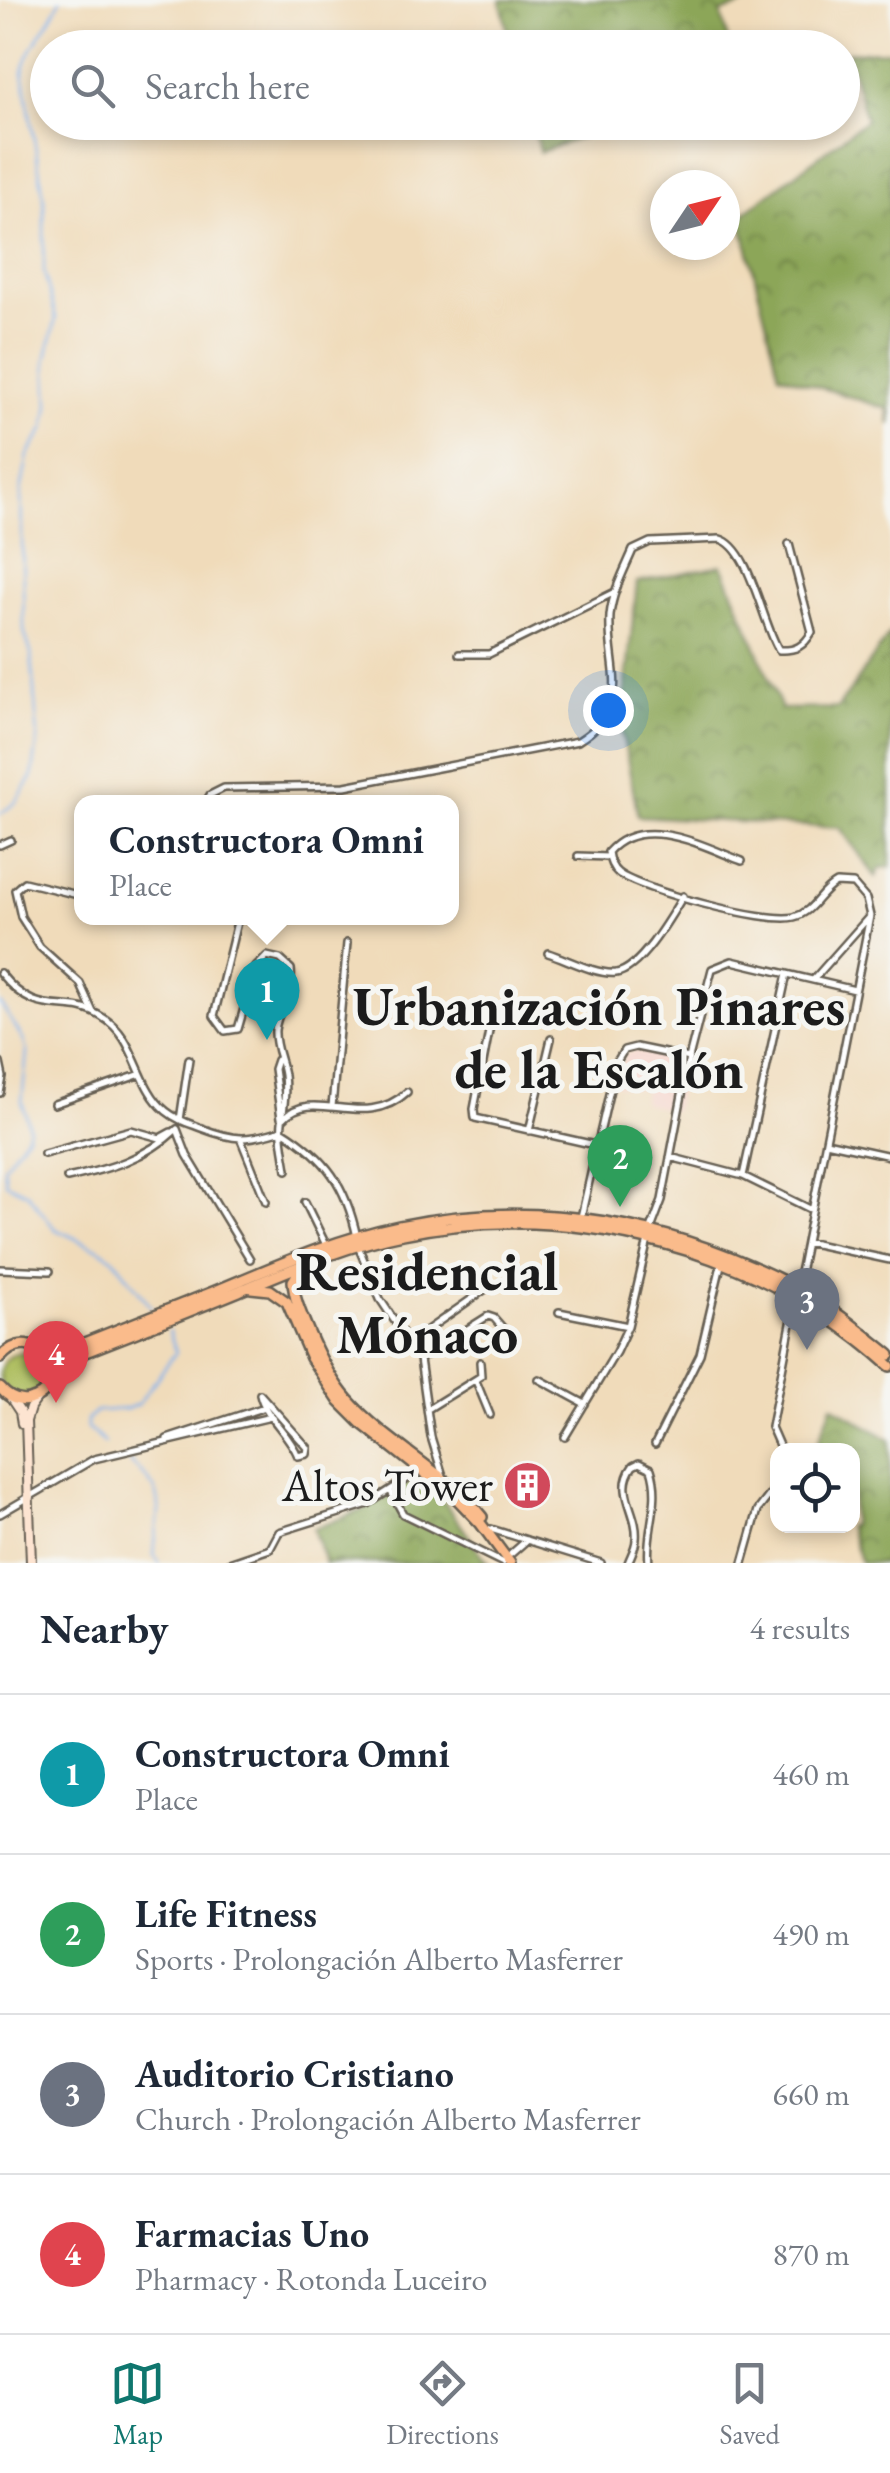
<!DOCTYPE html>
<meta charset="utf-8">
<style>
:root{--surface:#fff;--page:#f2f2f3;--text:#1f2937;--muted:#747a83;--line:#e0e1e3;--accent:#0f766e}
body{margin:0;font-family:"EB Garamond",serif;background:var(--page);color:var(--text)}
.controls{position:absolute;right:30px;bottom:30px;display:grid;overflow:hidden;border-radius:20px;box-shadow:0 5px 15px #0003}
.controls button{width:90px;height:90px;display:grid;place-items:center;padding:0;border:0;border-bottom:2px solid var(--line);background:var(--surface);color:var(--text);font:50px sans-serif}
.compass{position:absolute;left:650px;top:170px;width:90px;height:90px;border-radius:50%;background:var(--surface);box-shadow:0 5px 15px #0003;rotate:55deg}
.you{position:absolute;left:608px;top:710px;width:35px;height:35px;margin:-25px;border:8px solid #fff;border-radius:50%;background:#1a73e8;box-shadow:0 0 0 15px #1a73e833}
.badge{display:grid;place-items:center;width:65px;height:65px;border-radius:50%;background:var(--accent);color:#fff;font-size:32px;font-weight:700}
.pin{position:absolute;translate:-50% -82px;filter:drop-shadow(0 2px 5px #0008)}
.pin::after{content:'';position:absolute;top:52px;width:35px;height:30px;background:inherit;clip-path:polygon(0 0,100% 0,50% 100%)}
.popup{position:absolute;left:74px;top:795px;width:385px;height:130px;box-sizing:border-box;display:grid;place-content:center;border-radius:20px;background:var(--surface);filter:drop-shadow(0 2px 8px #0005);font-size:32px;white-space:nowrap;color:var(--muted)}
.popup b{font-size:38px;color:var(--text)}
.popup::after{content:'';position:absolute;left:50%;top:100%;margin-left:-20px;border:20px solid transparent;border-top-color:var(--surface)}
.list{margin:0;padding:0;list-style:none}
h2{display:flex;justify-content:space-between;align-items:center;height:130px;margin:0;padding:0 40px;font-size:42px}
h2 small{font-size:32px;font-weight:400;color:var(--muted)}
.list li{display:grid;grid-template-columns:65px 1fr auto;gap:30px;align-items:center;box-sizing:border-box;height:160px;padding:0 40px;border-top:2px solid var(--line)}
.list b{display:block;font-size:38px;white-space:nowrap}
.list p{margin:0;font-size:32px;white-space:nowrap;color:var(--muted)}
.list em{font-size:32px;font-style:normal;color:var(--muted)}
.icon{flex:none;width:55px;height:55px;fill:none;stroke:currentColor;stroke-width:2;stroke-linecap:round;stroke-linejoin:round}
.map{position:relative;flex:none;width:890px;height:1563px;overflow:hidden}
.search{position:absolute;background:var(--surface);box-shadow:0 5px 15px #0003;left:30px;right:30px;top:30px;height:110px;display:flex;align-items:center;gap:25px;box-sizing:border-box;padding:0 35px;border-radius:55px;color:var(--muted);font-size:38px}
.sheet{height:770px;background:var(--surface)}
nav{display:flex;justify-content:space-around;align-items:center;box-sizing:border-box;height:140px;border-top:2px solid var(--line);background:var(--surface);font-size:28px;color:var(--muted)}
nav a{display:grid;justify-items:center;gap:5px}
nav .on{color:var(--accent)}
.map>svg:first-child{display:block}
</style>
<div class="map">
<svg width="890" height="1563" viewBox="0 0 890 1563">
<defs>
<pattern id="forest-crowns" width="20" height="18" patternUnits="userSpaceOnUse" patternTransform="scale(2.5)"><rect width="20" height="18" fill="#8ca659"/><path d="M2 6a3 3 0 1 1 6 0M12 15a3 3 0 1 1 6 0" fill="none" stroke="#728649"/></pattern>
</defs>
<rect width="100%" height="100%" fill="#f6f6f2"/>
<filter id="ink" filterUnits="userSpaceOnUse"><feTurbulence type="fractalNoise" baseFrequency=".01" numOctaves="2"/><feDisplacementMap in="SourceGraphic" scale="20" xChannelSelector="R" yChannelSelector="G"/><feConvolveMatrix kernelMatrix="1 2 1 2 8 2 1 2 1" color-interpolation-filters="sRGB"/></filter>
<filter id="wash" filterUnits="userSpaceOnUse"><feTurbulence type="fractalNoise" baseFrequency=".0048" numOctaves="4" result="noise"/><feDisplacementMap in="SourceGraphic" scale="40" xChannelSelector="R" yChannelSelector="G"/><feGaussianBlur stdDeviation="2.25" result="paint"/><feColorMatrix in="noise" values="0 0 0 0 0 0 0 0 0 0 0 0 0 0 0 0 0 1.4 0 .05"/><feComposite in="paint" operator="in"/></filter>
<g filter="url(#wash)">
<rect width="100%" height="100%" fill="#f0dbba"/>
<path fill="#f7d1c7" d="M636 1051 684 1061 674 1111 643 1103 644 1090 614 1085 625 1054Z"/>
<path fill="#b0c063" stroke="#666e40" stroke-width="2.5" d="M0 1375a22 22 0 1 1 44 0a22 22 0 1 1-44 0Z"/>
<path fill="url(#forest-crowns)" stroke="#54613a" stroke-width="2.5" d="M500 0H759L721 13 730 47 512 48Z
M890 51V425L888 409 779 374 740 216 866 120 847 52Z
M532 123V122L622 123 540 152Z
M722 565 782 709 838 708 890 633V867L880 868 876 877 840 828 638 816 621 727 637 582Z
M832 1405 890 1440V1563H861L848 1526H852V1450H821L818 1443Z
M419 1476 445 1503 488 1563H323L325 1562 313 1529 360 1511Z"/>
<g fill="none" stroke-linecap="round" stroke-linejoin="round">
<path stroke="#7fb2ec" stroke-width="2.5" d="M0 814 15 803 32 778 38 739 31 653 24 631 21 491 28 455 45 428 49 405 46 361 56 318 44 272V198L23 73C27 46 51 25 60 0
M0 1003 23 1039 27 1052 22 1101 29 1127 27 1135 4 1166 6 1183 27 1193 55 1229 99 1249 114 1259 152 1308
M105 1443 87 1428V1420L97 1411 127 1409 138 1404 176 1352 169 1331
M129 1461C172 1499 157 1504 154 1555L160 1563"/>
</g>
</g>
<g filter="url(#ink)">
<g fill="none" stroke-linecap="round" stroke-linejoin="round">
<defs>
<path id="minor" d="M459 654H489L615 592
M206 802 210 795 224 788 345 786 578 741C636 705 607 670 610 616 612 593 624 571 633 550L650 542 720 539C750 547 762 623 779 650 796 651 804 646 812 632L789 544
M0 845 11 840
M578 856 608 857
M742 861C703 846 642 813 608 852 609 860 612 868 618 873 640 890 767 924 794 917 814 912 819 892 836 883L853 884 866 899 870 916 797 1288
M82 896 24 882 15 890 21 917 40 947 80 983 93 1012
M238 918 214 1016 225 1031 238 1029 256 967 267 956 280 959 291 969C294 992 278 1007 275 1030 274 1047 282 1060 284 1075 286 1092 284 1106 282 1122 280 1137 285 1155 287 1170
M548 953C567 959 596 975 616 973 640 970 671 916 683 896
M0 973C41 1024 64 993 102 1017 137 1037 136 1087 166 1111 177 1120 188 1123 201 1128 235 1141 247 1141 282 1130 327 1158 346 1186 357 1237
M814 979 868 918
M491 1021 474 1109 475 1118 595 1145
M277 1060 274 1069 281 1118
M0 1063 3 1077 0 1093
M54 1104 141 1074
M332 1107 347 943
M284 1118C314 1086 364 1132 407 1092
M180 1120 189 1059
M529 1131 551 1039
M241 1140 266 1202
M826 1142 890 1156
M44 1154 131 1130 160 1138 171 1132
M670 1157 743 1176 812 1210
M743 1176 787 974
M67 1178C109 1169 145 1159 177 1129L187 1155 250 1259
M305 1202 326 1245
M581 1217 616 1063 624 1050 636 1047 689 1058
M651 1229 662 1200 689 1058 712 969 732 961 855 990
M806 1242 890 1260
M358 1246 380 1299 420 1359 431 1437 443 1476
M0 1269 50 1271
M559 1312 628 1326
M410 1342 490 1286
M420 1359 488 1316 494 1318 508 1334
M539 1379 585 1404
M476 1381 490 1415
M260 1394C265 1417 289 1433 298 1456L307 1454
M260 1394 308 1448 307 1454
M428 1409 481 1376 480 1362
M565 1437 616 1352 628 1326 648 1240
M167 1439 265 1407
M655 1444 700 1354 721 1265
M781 1450 771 1427 796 1298
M390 1490 422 1470
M0 1514 94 1459 271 1417
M491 1529 601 1563
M511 1554 527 1540
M229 1563 270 1549 279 1532 368 1504 390 1490 403 1514 503 1563
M628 1563C631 1555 636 1547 636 1539 639 1512 614 1492 633 1466L639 1463 651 1469C662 1502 645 1531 649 1563
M743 1563 758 1510 778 1484"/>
<path id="secondary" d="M10 1397 20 1412 22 1424
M31 1563 26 1421 30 1408 38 1397"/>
<path id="primary" d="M303 1266 293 1281C294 1300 302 1316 309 1333 319 1356 331 1381 348 1400 388 1445 444 1470 482 1517
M251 1288 270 1290 287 1302 311 1358 339 1401 361 1423 456 1498 481 1524 510 1563
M42 1354 64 1351C114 1331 163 1312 213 1292 273 1267 335 1239 399 1226 537 1197 674 1223 797 1288 830 1306 861 1332 890 1355
M0 1358C37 1316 75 1390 29 1400 17 1403 8 1397 0 1388
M50 1373 70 1358C126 1336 183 1314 239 1291 292 1269 347 1245 403 1234 575 1199 760 1249 890 1366"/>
</defs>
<use href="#minor" stroke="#665f53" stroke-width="10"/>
<use href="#secondary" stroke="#665f53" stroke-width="12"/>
<use href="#primary" stroke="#665f53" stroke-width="14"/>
<use href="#minor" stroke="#fff" stroke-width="5"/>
<use href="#secondary" stroke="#fde4d1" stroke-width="8"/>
<use href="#primary" stroke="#fabb8b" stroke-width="9"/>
</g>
</g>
<defs>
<symbol id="building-disc" viewBox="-11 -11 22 22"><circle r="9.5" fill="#d1495b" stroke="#f6f6f2"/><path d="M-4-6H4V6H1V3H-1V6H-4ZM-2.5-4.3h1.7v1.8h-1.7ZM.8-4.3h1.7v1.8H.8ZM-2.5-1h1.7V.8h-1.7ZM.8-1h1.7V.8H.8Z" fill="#fff"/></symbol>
</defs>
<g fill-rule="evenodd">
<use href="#building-disc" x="500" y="1458" width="55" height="55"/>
</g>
<g text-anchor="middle" stroke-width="10" stroke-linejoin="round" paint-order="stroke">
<g font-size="45" fill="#1c1c1c" stroke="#f6f6f2" text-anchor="end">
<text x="493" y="1501">Altos Tower</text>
</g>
<g font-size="55" font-weight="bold" fill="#1c1c1c" stroke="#f6f6f2">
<text x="599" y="1025">Urbanización Pinares<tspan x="599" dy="63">de la Escalón</tspan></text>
<text x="427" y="1290">Residencial<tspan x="427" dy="63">Mónaco</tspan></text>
</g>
</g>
</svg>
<div class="controls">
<button><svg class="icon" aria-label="locate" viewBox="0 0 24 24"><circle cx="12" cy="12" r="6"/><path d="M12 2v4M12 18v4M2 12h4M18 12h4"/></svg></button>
</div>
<svg class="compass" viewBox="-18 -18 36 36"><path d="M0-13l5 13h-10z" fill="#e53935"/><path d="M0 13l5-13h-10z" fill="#747a83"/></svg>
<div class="you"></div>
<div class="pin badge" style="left:267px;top:1040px;background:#0f9aa8">1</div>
<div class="popup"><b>Constructora Omni</b>Place</div>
<div class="pin badge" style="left:620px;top:1207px;background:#2e9e5b">2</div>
<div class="pin badge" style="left:807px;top:1350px;background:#6b7280">3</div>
<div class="pin badge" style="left:56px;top:1403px;background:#e0444e">4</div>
<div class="search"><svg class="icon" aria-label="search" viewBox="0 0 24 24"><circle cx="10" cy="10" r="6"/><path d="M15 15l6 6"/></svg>Search here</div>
</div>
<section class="sheet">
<h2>Nearby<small>4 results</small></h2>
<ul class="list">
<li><span class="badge" style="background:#0f9aa8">1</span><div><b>Constructora Omni</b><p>Place</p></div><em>460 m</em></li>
<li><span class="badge" style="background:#2e9e5b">2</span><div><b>Life Fitness</b><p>Sports · Prolongación Alberto Masferrer</p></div><em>490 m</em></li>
<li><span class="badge" style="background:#6b7280">3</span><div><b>Auditorio Cristiano</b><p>Church · Prolongación Alberto Masferrer</p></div><em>660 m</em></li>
<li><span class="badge" style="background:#e0444e">4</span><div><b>Farmacias Uno</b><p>Pharmacy · Rotonda Luceiro</p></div><em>870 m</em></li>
</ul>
</section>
<nav>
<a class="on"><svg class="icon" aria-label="map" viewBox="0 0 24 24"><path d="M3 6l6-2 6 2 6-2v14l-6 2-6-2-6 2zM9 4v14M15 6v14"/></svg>Map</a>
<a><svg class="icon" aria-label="directions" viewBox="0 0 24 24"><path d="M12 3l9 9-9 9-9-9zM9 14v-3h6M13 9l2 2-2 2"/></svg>Directions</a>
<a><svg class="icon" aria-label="saved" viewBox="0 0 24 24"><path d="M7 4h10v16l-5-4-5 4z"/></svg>Saved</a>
</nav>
